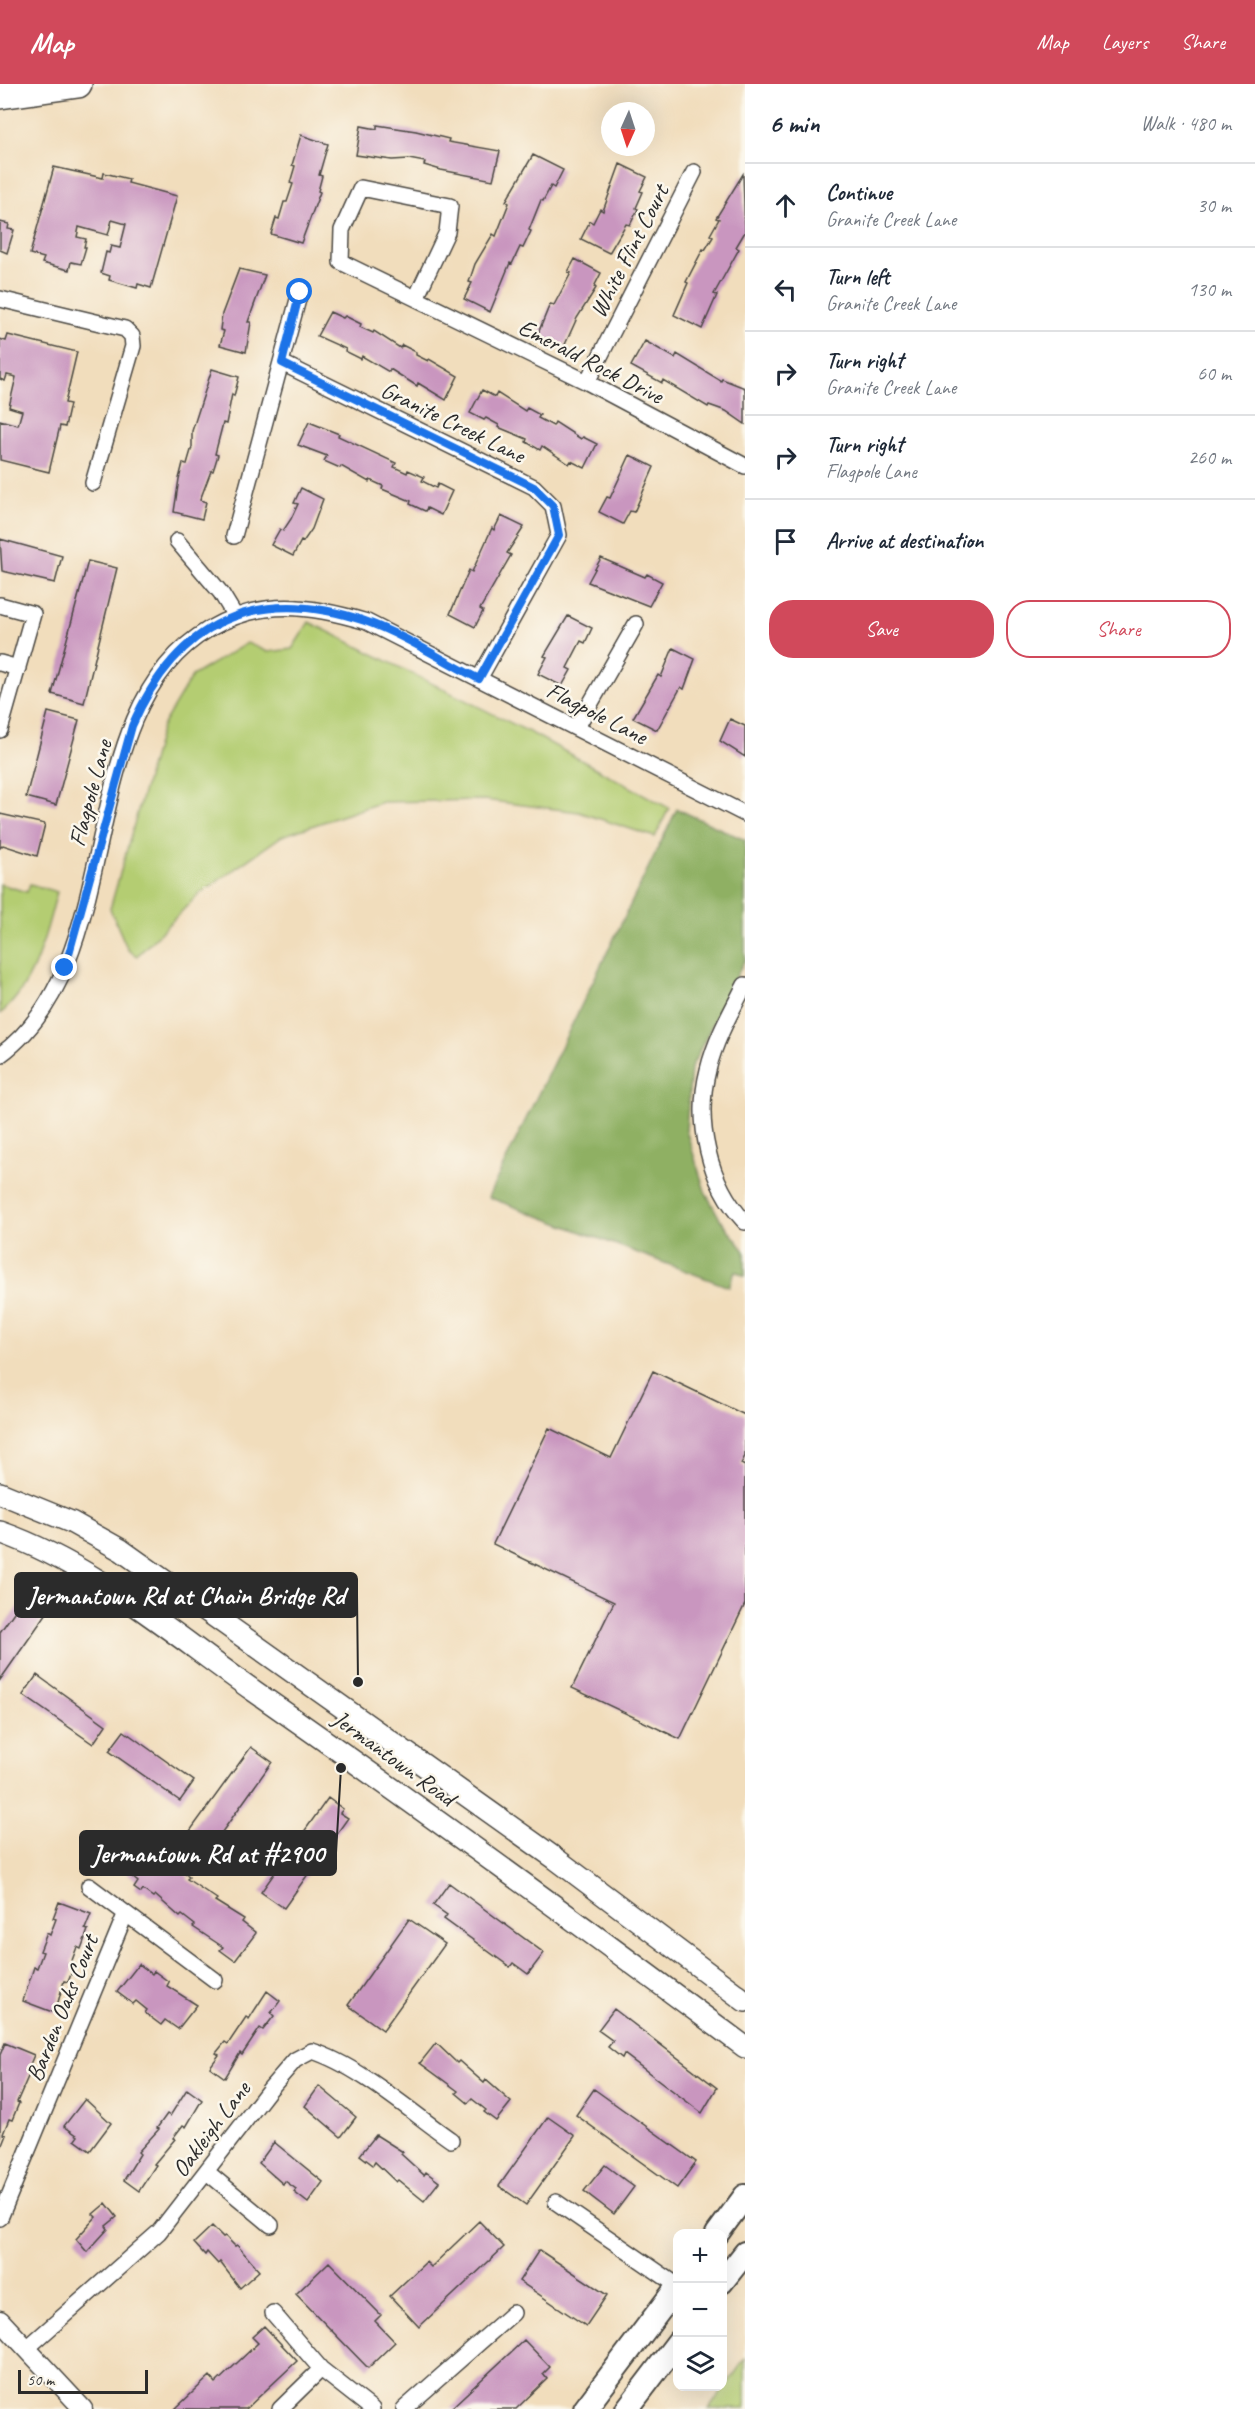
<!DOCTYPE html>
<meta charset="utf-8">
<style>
:root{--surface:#fff;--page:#f6f6f7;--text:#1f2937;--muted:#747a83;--line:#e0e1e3;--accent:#d1495b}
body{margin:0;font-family:Caveat,sans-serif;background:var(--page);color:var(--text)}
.controls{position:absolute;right:18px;bottom:18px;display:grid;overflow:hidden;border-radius:12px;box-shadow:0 6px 24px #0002}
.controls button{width:54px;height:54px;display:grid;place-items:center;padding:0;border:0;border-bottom:2px solid var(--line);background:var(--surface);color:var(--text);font:30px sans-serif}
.compass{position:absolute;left:601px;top:18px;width:54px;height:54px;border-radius:50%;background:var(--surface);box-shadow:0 6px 24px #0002;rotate:183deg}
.scale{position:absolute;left:18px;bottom:15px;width:130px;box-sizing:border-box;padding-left:6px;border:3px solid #2b2b2b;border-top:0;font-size:16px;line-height:21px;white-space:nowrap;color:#2b2b2b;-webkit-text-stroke:4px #fbf7ec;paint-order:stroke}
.stop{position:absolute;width:18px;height:18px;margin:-14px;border:4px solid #1a73e8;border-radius:50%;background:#fff}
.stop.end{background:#1a73e8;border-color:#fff;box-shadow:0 2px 6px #0008}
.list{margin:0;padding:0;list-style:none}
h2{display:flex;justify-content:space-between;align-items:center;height:78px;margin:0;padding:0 24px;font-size:26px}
h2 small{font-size:20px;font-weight:400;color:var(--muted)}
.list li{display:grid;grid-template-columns:39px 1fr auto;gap:18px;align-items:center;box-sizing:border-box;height:84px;padding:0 24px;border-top:2px solid var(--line)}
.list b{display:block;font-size:22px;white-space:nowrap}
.list p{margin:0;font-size:20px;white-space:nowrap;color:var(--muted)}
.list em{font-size:20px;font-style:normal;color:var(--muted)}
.actions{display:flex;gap:12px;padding:18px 24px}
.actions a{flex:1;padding:14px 0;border:2px solid var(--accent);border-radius:24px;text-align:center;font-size:21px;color:var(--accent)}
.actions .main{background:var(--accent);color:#fff}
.icon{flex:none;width:33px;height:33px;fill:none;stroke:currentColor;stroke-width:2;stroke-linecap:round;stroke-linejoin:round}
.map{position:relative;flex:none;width:745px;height:2325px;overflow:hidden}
header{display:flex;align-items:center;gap:36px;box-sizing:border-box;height:84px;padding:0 30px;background:var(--accent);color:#fff}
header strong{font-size:28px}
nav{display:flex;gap:33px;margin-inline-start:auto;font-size:21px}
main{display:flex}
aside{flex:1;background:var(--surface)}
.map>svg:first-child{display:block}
</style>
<header>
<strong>Map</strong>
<nav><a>Map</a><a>Layers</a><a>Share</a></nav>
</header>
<main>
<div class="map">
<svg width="745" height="2325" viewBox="0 0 745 2325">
<rect width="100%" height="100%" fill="#fbf7ec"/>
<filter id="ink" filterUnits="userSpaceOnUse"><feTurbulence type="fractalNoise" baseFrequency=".0167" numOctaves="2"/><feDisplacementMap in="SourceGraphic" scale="12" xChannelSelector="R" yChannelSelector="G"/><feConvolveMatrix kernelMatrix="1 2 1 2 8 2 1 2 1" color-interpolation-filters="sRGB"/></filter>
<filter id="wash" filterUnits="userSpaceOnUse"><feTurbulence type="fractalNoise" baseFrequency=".008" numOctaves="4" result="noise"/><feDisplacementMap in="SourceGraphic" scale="24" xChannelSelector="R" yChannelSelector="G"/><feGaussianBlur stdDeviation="1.35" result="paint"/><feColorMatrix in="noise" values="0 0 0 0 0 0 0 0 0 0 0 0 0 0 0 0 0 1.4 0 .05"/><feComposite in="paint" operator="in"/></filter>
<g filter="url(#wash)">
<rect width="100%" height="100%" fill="#f1ddbc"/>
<path fill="#b4cd72" stroke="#707c4e" stroke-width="1.5" d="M309 538 533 650 669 724 655 753 579 728 484 716 382 718 282 752 199 810 137 872 128 866 110 825 162 642 192 592 247 559 268 568 292 565Z
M0 800 27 808 30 800 57 808C45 851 36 900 0 930Z
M745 2275V2325H709Z"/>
<path fill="#8fb064" stroke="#5d6e48" stroke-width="1.5" d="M677 725 745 756V875L691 984 686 1046 705 1107 720 1135 745 1167V1192L735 1187 729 1203 488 1113Z"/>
<g id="blocks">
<path fill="#c996bf" d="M377 41 416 47 449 55 448 58 500 67 493 96 441 86 424 81 425 78 409 75 392 76 356 71 361 42 377 45Z
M301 51 328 60 319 91 322 92 318 107 320 108 301 159 271 150 276 134 279 135 284 118H287L293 100 290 99 295 82 292 81Z
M533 71 563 86 554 104 551 102 543 117 541 116 529 146 531 147 523 164 520 163 512 180 510 179 490 228 464 215 472 199 469 198 475 180 493 150 496 152 509 119 506 117Z
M620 80 647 93 640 107 643 108 636 124 638 125 630 141 626 140 609 169 581 155 590 137 593 139 600 125 603 127Z
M54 83 103 94 104 89 129 95 128 99 177 112 151 204 138 200 137 204 109 196 110 192 101 189 106 168 109 169 111 162 120 164 126 140 112 136 108 151 79 143 77 153 86 155 84 163H86L81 180 71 178 69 186 42 179 44 174 30 170Z
M743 90 745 148 736 163 739 165 714 210 717 211 702 245 674 231 688 199 686 198 703 165 705 166 713 153 710 151 719 135 716 134Z
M0 138 9 140 8 145 14 146 7 169 0 166Z
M575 175 601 189 594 203 596 204 577 234 563 265 537 252 550 220 554 221 571 189 568 188Z
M239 185 265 191 248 238H251L246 268 220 261 224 247 220 246 222 230Z
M330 228 343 234 345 232 361 240 360 243 373 249 374 247 400 264 402 261 416 268V271L428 277 429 275 458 292 446 316 418 299 417 302 390 285 389 288 362 272 361 275 345 267 346 265 317 252Z
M8 251 77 268 65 319 70 320 65 343 60 342 49 388 0 376V336L18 341 22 327 9 323 16 293 7 291 5 297 0 295V255L6 257Z
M645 257 675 274 677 270 721 297 722 295 745 304V340L726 327 709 321 708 323 663 296 662 299 631 282Z
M212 285 239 293 234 312 232 310 226 340 223 339 215 370 218 371 213 387H211L200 416 206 418 202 435 174 428 179 395 183 379 187 380 192 363V347Z
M482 306 495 313 497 309 525 327 527 324 540 331 538 334 553 342 555 338 581 355 583 353 597 360 585 384 571 377 569 380 542 362 540 366 526 358 527 355 498 343 499 341 486 334 484 336 470 329Z
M309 338 339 350 338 352 396 379 394 383 407 389 408 386 424 393 422 397 436 404 438 400 452 407 441 431 427 424 425 427 410 420 411 417 382 405 383 402 370 396 369 398 341 382 340 384 324 377 327 372 298 361Z
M630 371 654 383 634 428 630 427 623 440 599 428 607 413 610 414Z
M301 404 323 415 312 445 303 458 301 457 293 472 271 461 280 445 283 447 291 435 298 420 294 419Z
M501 432 524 443 507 469 511 471 480 525 483 527 475 543 450 530 469 486 472 488 492 444 494 446Z
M0 455 62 472 55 499 2 487Z
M601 474 645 493 647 490 662 498 649 522 588 498Z
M88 477 117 484 84 619 52 610Z
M568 532 592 544 585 559 581 557 567 584 571 586 562 602 538 590 547 573 544 572Z
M673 564 695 575 684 605 681 603 657 646 633 634 658 591 661 593Z
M48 628 79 636 56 721 26 713Z
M730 635 745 642V673L720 657Z
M0 730 45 740 37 772 3 761 0 764Z
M653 1287 745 1331V1372L741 1380 745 1382V1520L680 1655 572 1604 614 1518 493 1460 549 1344 611 1374Z
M26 1511 49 1526 0 1596V1548Z
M37 1591 106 1641 93 1660 23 1611Z
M124 1647 194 1697 180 1717 109 1667Z
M251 1663 272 1678 212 1762 190 1747Z
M328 1714 343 1725 340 1729 348 1734 284 1824 261 1808Z
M146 1761 173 1784 175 1782 189 1793 187 1795 217 1815 215 1817 244 1835 242 1838 256 1849 235 1877 220 1866 223 1863 193 1843 195 1841 182 1831 180 1833 155 1811 153 1813 143 1806 141 1809 134 1804 138 1798 126 1788Z
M449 1799 544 1869 528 1890 513 1879 510 1883 444 1835 447 1831 433 1821Z
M59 1818 91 1830 85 1845 88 1846 81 1865 77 1863 71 1879 75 1880 68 1898 64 1897 55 1929 23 1917 34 1883 37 1884 43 1868 40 1867 47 1849 50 1851 56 1835 53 1834Z
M409 1835 445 1860 383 1946 348 1921Z
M139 1880 152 1890 154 1887 169 1898 167 1902 197 1921 178 1945 165 1936 161 1941 145 1929 147 1926 136 1917 133 1920 117 1908Z
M267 1907 280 1917 271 1929 274 1932 263 1946 260 1944 242 1971 240 1969 225 1994 210 1983 219 1971 216 1969 225 1958 228 1960 246 1933 249 1935Z
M614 1925 717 2004 702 2029 624 1970 622 1974 608 1963 613 1957 598 1946Z
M5 1959 34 1971 28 1985 31 1986 17 2018 19 2019 12 2036 9 2035 3 2050 6 2051 0 2066V1971Z
M436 1959 457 1979 459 1977 484 1999 486 1996 511 2018 496 2037 484 2028 486 2026 472 2015 468 2019 456 2009 458 2007 420 1979Z
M319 2002 356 2033 341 2053 305 2022Z
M187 2005 202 2016 186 2043 183 2041 173 2054 175 2055 154 2080 156 2081 139 2107 124 2096 140 2070 138 2068 159 2045 157 2044 167 2030 170 2032Z
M594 2005 696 2078 677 2104 576 2031Z
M85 2015 111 2039 90 2067 75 2056 78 2052 64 2042Z
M548 2033 575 2052 526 2121 499 2102Z
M376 2051 403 2068 401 2070 424 2091 426 2088 439 2098 424 2117 398 2096 396 2098 375 2078 373 2081 360 2071Z
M274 2058 323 2098 308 2119 294 2108 296 2105 285 2097 283 2100 259 2079Z
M605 2081 634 2103 614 2130 584 2107Z
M106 2119 117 2133 106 2142 108 2145 87 2168 76 2155 96 2133 93 2130Z
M479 2137 504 2163 419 2243 390 2212 426 2178 431 2183Z
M212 2142 223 2153 225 2152 235 2162 237 2161 259 2187 240 2204 220 2178 218 2180 207 2168 205 2171 194 2159Z
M539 2166 607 2211 586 2242 519 2197Z
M329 2178 381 2231 375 2237 395 2258 368 2284 296 2210Z
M264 2242 297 2277 246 2325H175L210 2292 216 2299 258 2259 252 2253Z
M524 2256 550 2283 543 2290 547 2295 516 2325H450Z"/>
</g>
</g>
<g filter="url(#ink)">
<use href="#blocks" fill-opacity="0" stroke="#494641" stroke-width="1.5"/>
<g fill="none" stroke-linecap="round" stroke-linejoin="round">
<defs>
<path id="minor" d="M416 214 447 148 450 122 361 104 342 146 341 178 587 298 745 382
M0 215 125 245 132 252 133 262 93 399
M282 279 534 403 553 422 559 451 479 595
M587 298 694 88
M234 452 300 208
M177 457 221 509 235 532
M0 521 33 530 0 646
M0 579 18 584
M577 643 636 540
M745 901C731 928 715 956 708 986 695 1037 708 1099 745 1138
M0 971C131 876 69 627 209 545 263 514 310 521 367 538L745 730
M89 1802 215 1896
M207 2088 271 2141
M556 2118 678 2202
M0 2134 125 1831
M273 2229 321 2285 372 2325
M26 2265 159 2148 269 2006 295 1976 312 1967C358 1981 411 2028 451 2056
M280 2325 321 2285
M404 2325 513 2229"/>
<path id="tertiary" d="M0 2236 83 2325"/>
<path id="secondary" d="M0 1409 71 1438 121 1466 556 1775 745 1917
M0 1448C94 1481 173 1550 254 1607 420 1723 583 1842 745 1963"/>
<path id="primary" d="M717 2150 745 2112
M722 2198 745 2169
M585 2325 678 2202
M627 2325 678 2258"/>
<path id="motorway" d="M0 11 78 0"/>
</defs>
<use href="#minor" stroke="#494641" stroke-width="18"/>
<use href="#tertiary" stroke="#494641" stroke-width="21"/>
<use href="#secondary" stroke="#494641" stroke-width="24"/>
<use href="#primary" stroke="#494641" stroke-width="26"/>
<use href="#motorway" stroke="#494641" stroke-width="30"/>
<use href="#minor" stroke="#fff" stroke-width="15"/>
<use href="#tertiary" stroke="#fff" stroke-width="18"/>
<use href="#secondary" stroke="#fff" stroke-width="21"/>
<use href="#primary" stroke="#fff" stroke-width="22"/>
<use href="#motorway" stroke="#fff" stroke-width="27"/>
</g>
</g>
<g fill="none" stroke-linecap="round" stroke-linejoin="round" filter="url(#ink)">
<path stroke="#1a73e8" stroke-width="8" d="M65 884 132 642C177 538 256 500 365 537 404 551 442 576 479 595L559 451 553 422 534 403 282 279 300 208"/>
</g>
<g text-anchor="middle" stroke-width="5" stroke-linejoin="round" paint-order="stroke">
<g font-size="24" fill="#2b2b2b" stroke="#fbf7ec">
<text transform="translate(629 167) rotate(-63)" y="8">White Flint Court</text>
<text transform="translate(591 277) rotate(27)" y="8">Emerald Rock Drive</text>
<text transform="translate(453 338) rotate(26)" y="8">Granite Creek Lane</text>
<text transform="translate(597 629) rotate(27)" y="8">Flagpole Lane</text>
<text transform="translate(90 709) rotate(-75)" y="8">Flagpole Lane</text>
<text transform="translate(394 1674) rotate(36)" y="8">Jermantown Road</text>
<text transform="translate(62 1924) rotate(-68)" y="8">Barden Oaks Court</text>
<text transform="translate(211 2045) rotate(-53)" y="8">Oakleigh Lane</text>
</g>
</g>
<path fill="none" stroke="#2b2b2b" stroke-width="2" d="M358 1598L357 1511M341 1684L336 1769"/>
<g fill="#2b2b2b" stroke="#fbf7ec" stroke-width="2">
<circle cx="358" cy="1598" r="6"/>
<circle cx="341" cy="1684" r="6"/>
</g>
<g fill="#2b2b2b" stroke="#2b2b2b" stroke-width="2">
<rect x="15" y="1489" width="342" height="44" rx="6"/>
<rect x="80" y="1747" width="256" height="44" rx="6"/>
</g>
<g font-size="26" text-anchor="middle" font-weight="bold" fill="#fff">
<text x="186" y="1520">Jermantown Rd at Chain Bridge Rd</text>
<text x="208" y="1778">Jermantown Rd at #2900</text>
</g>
</svg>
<div class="controls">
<button>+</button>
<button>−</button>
<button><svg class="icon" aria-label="layers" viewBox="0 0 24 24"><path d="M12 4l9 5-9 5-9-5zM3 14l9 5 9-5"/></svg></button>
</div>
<svg class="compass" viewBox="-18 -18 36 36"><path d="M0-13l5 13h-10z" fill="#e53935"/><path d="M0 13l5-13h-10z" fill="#747a83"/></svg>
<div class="scale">50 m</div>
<div class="stop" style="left:300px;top:208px"></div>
<div class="stop end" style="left:65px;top:884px"></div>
</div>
<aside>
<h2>6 min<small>Walk · 480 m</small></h2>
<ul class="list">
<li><svg class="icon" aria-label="ahead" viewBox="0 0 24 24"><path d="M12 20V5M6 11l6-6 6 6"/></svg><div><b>Continue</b><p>Granite Creek Lane</p></div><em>30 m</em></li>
<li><svg class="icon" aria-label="left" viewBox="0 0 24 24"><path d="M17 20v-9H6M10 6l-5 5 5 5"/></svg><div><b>Turn left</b><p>Granite Creek Lane</p></div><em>130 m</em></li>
<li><svg class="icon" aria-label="right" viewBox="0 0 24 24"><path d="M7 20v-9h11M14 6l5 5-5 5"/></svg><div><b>Turn right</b><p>Granite Creek Lane</p></div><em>60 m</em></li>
<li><svg class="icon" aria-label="right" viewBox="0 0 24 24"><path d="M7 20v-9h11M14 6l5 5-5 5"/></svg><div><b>Turn right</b><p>Flagpole Lane</p></div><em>260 m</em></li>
<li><svg class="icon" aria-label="arrive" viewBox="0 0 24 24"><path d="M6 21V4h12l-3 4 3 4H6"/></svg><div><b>Arrive at destination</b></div></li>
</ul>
<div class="actions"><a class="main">Save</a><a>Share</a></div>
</aside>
</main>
